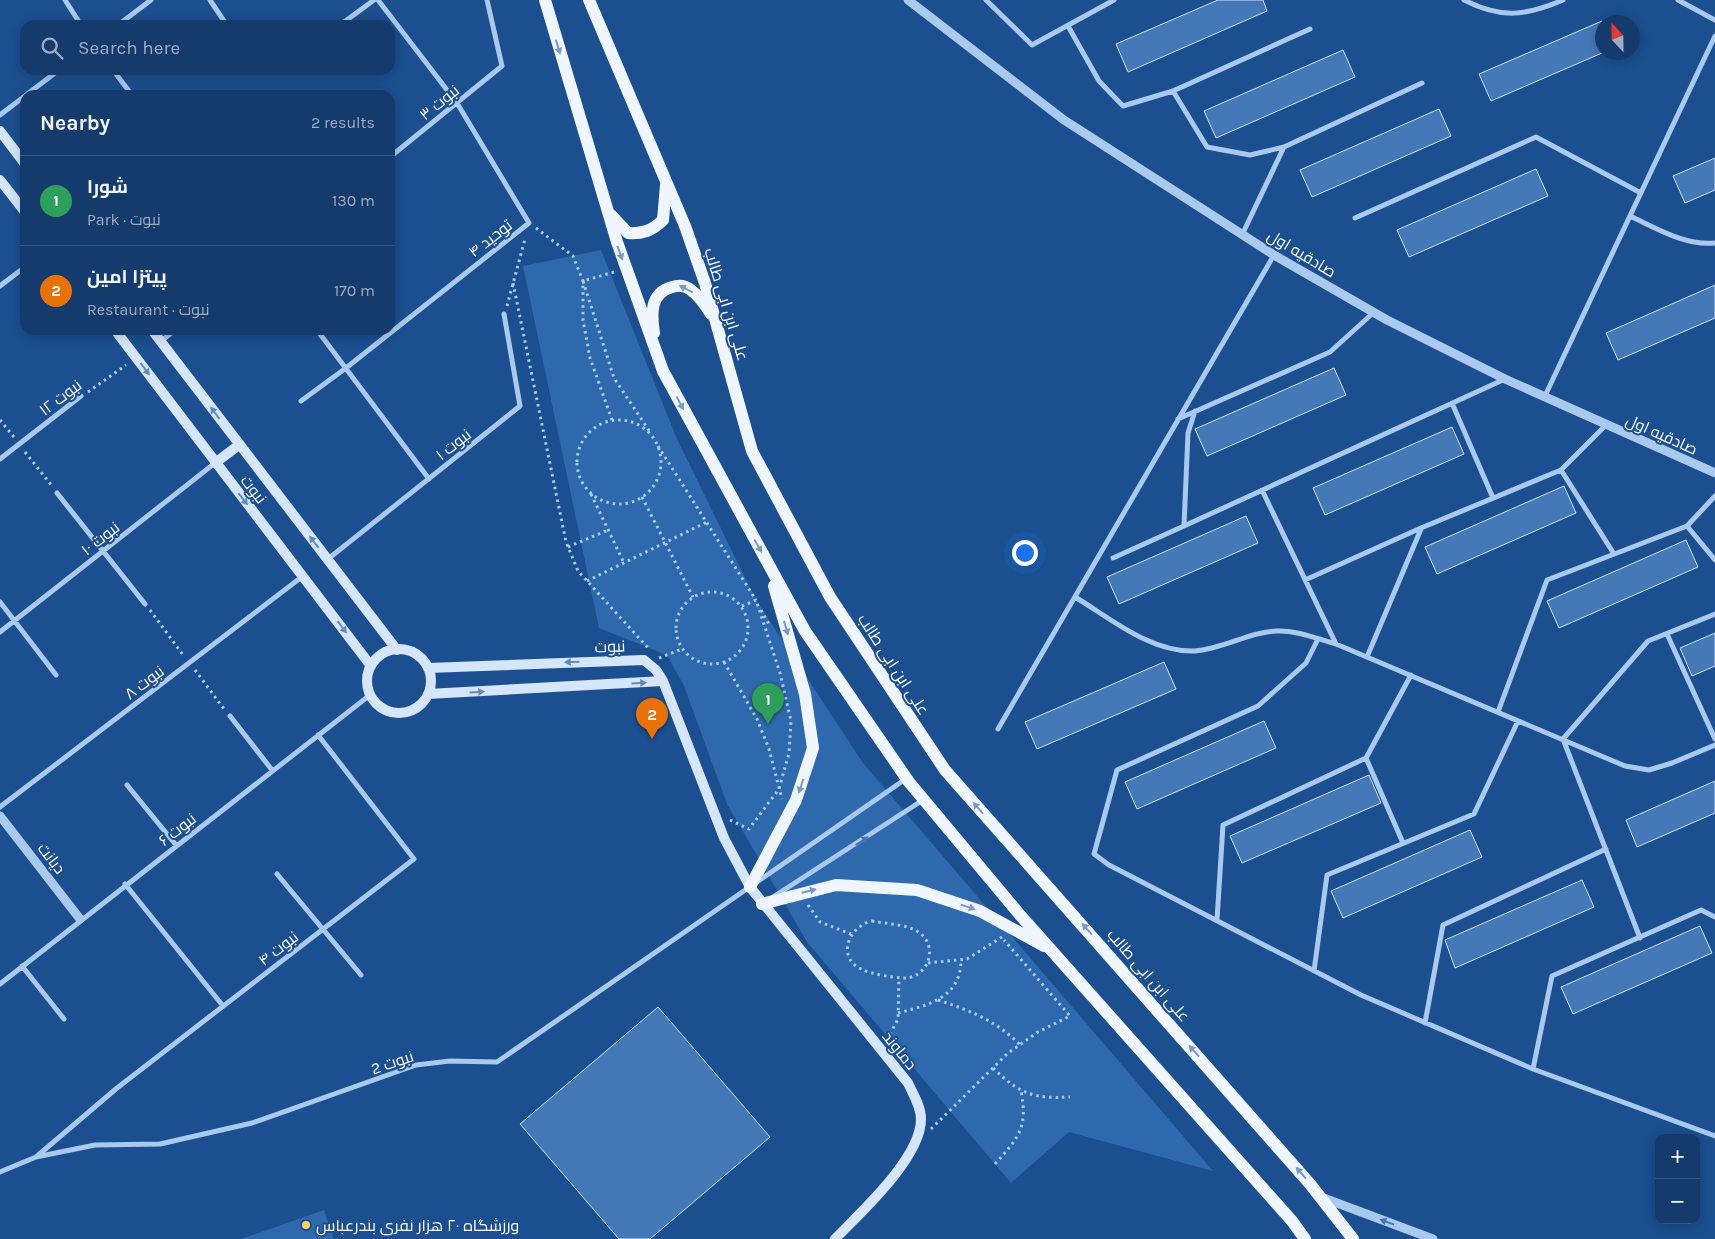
<!DOCTYPE html>
<meta charset="utf-8">
<style>
:root{--surface:#143b6b;--page:#1d4271;--text:#f1f3f6;--muted:#9dadc1;--line:#33557e;--accent:#ea580c}
body{margin:0;font-family:Karla,Cairo,sans-serif;background:var(--page);color:var(--text)}
.controls{position:absolute;right:15px;bottom:15px;display:grid;overflow:hidden;border-radius:10px;box-shadow:0 2px 12px #0003}
.controls button{width:45px;height:45px;display:grid;place-items:center;padding:0;border:0;border-bottom:1px solid var(--line);background:var(--surface);color:var(--text);font:25px sans-serif}
.compass{position:absolute;left:1595px;top:15px;width:45px;height:45px;border-radius:50%;background:var(--surface);box-shadow:0 2px 12px #0003;rotate:338deg}
.you{position:absolute;left:1024px;top:552px;width:18px;height:18px;margin:-12px;border:4px solid #fff;border-radius:50%;background:#1a73e8;box-shadow:0 0 0 8px #1a73e833}
.badge{display:grid;place-items:center;width:32px;height:32px;border-radius:50%;background:var(--accent);color:#fff;font-size:16px;font-weight:700}
.pin{position:absolute;translate:-50% -41px;filter:drop-shadow(0 1px 2px #0008)}
.pin::after{content:'';position:absolute;top:26px;width:18px;height:15px;background:inherit;clip-path:polygon(0 0,100% 0,50% 100%)}
.list{margin:0;padding:0;list-style:none}
h2{display:flex;justify-content:space-between;align-items:center;height:65px;margin:0;padding:0 20px;font-size:21px}
h2 small{font-size:16px;font-weight:400;color:var(--muted)}
.list li{display:grid;grid-template-columns:32px 1fr auto;gap:15px;align-items:center;box-sizing:border-box;height:90px;padding:0 20px;border-top:1px solid var(--line)}
.list b{display:block;font-size:19px;white-space:nowrap}
.list p{margin:0;font-size:16px;white-space:nowrap;color:var(--muted)}
.list em{font-size:16px;font-style:normal;color:var(--muted)}
.icon{flex:none;width:28px;height:28px;fill:none;stroke:currentColor;stroke-width:2;stroke-linecap:round;stroke-linejoin:round}
.map{position:relative;flex:none;width:1715px;height:1239px;overflow:hidden}
.search{position:absolute;background:var(--surface);box-shadow:0 2px 12px #0003;left:20px;top:20px;width:375px;height:55px;display:flex;align-items:center;gap:12px;box-sizing:border-box;padding:0 18px;border-radius:15px;color:var(--muted);font-size:19px}
.panel{position:absolute;background:var(--surface);box-shadow:0 2px 12px #0003;left:20px;top:90px;width:375px;height:245px;border-radius:15px}
.map>svg:first-child{display:block}
</style>
<div class="map">
<svg width="1715" height="1239" viewBox="0 0 1715 1239">
<rect width="100%" height="100%" fill="#1b4f8f"/>
<path fill="#2e69ad" d="M601 250 677 439 756 600 863 763 1213 1171 1069 1132 1011 1183 807 942 727 804 684 686 667 655 599 628 523 266Z
M324 1210 334 1239H241Z"/>
<path fill="#4478b7" stroke="#cfe3fa" d="M1218 0H1263L1267 11 1128 72 1116 44Z
M1602 21V53L1491 101 1479 74Z
M1343 50 1355 77 1216 138 1204 111Z
M1439 109 1451 136 1312 197 1300 170Z
M1715 158V190L1685 203 1673 176Z
M1536 169 1548 196 1409 257 1397 230Z
M1715 285V318L1618 360 1606 333Z
M1334 368 1346 395 1207 456 1195 429Z
M1452 427 1464 454 1325 515 1313 488Z
M1564 486 1576 513 1437 574 1425 547Z
M1246 516 1258 543 1119 604 1107 577Z
M1686 540 1698 567 1559 628 1547 601Z
M1715 633V666L1692 676 1680 648Z
M1164 662 1176 689 1037 749 1025 722Z
M1264 721 1276 748 1137 809 1125 782Z
M1369 775 1381 803 1242 863 1230 836Z
M1715 781V813L1637 847 1626 820Z
M1470 830 1482 857 1343 918 1331 891Z
M1582 880 1594 907 1455 968 1445 940Z
M1700 926 1712 953 1573 1014 1561 987Z
M658 1007 770 1137 650 1239H619L520 1124Z"/>
<g fill="none" stroke-linecap="round" stroke-linejoin="round">
<path stroke="#a9c9ee" stroke-width="3" stroke-dasharray="2.5 4" stroke-linecap="butt" d="M536 228 573 256 583 281V320L590 358 612 420
M614 272 583 281 614 378 650 432
M513 283 566 542 578 571 649 649
M507 306 525 239
M88 392 126 365
M0 420 14 437
M577 462a42 42 0 1 1 84 0a42 42 0 1 1-84 0Z
M658 446 756 600
M25 452 52 486
M591 494 624 563
M642 497 693 597
M568 547 608 530
M587 581 707 522
M676 628a36 36 0 1 1 72 0a36 36 0 1 1-72 0Z
M150 610 183 655
M761 610 770 626
M659 658 682 649
M724 662 757 719 769 749 782 799
M195 670 224 709
M730 820 749 829 779 789 789 753 791 721 780 673 756 600 740 607
M808 905 820 922 851 934
M872 921C886 924 908 924 920 933 940 949 926 980 902 978 890 977 871 974 861 969 836 957 849 926 872 921Z
M928 963 967 959 1002 937
M938 1000C969 1010 997 1021 1020 1045
M898 1013C928 1005 961 998 961 960
M887 1040 898 1019 899 978
M993 1068C1020 1094 1033 1099 1070 1097
M931 1129 1008 1053 1038 1032 1070 1016 1004 940
M995 1164C1019 1137 1028 1128 1021 1091"/>
<path stroke="#a9c9ee" stroke-width="5" d="M65 0 81 25
M210 0 226 24
M986 0 1032 45 1114 0
M1464 0C1501 19 1526 16 1563 0
M1678 0 1715 20
M118 25 151 0
M340 25 374 0
M1068 26 1099 81 1123 106 1173 91 1310 29
M113 70 132 95
M1173 91 1207 147 1250 155 1284 147
M26 95 59 70
M0 115 25 96
M390 157 502 66 487 0
M1630 216C1656 228 1685 246 1715 243
M1355 218 1536 137 1641 193
M1242 235 1284 147 1422 83
M0 286 25 267
M317 330 429 479
M161 341 175 330
M1544 398 1715 36
M301 401 346 368 529 223 457 103 378 0
M1452 403 1493 498
M1178 419 1330 352 1373 313
M0 459 81 396
M1561 470 1614 554
M1262 490 1336 644
M57 493 145 604
M1184 526 1505 379
M1687 526 1715 560
M1113 558 1184 526 1188 433 1195 411
M328 559 520 406 504 314
M1305 580 1421 528 1561 470 1606 425
M1075 597C1110 618 1151 653 1195 651 1223 649 1249 632 1276 631 1297 630 1317 639 1336 644L1625 766 1649 770 1672 763 1715 745
M0 602 56 675
M0 632 215 463
M1667 634 1715 739
M1318 639 1306 663 1258 706 1117 770 1094 854 1109 865 1361 995 1533 1069 1715 1136
M1367 657 1421 529
M1498 712 1547 580 1687 526 1715 496
M230 716 272 770
M998 729 1274 255
M1366 758 1403 843
M127 785 176 845
M0 807 303 576
M277 874 361 975
M125 884 223 1006
M773 897 923 800
M1217 920 1223 825 1366 758 1411 675
M1640 938 1563 739 1648 641 1715 614
M22 966 64 1019
M1314 971 1327 875 1474 814 1518 721
M0 984 370 695
M1425 1023 1443 925 1606 849
M1533 1069 1552 976 1701 910 1715 917
M36 1157 117 1088 414 859 318 735
M0 1172 36 1157 95 1145 160 1144 252 1123 416 1065 450 1061 497 1062 907 778"/>
<path stroke="#a9c9ee" stroke-width="9" d="M908 0 1064 120 1274 255 1387 320 1505 379 1715 473
M0 816 80 919
M1321 1197 1433 1239"/>
<path stroke="#d6e6fa" stroke-width="10" d="M0 131 25 164
M0 180 25 212
M115 330 371 666
M152 330 397 650
M215 463 239 445
M367 681a32 32 0 1 1 64 0a32 32 0 1 1-64 0Z
M428 668 644 660 656 670 663 681 724 838 750 887 908 1083C913 1094 921 1106 921 1119 921 1158 861 1212 835 1239
M428 694 663 681"/>
<path stroke="#f0f6ff" stroke-width="12" d="M545 0 617 242 663 371 805 631 909 782 1020 915 1292 1221 1305 1239
M589 0 685 226 705 283 752 451 830 597 945 770 1310 1184 1353 1239
M611 215 628 233C642 234 652 231 663 220L666 185
M654 333C651 314 650 293 672 287 678 285 685 285 691 290 699 296 706 306 711 314
M750 887 796 800 813 748 805 694 774 586
M762 904 836 885 917 890 980 911 1044 946"/>
</g>
<defs><path id="oneway-solid" d="M-6-.8H1V-3.2L6.5 0L1 3.2V.8H-6Z" transform="scale(1.25)"/></defs>
<g fill="#7b9ac1">
<use href="#oneway-solid" transform="translate(558 47) rotate(73)"/>
<use href="#oneway-solid" transform="translate(620 253) rotate(70)"/>
<use href="#oneway-solid" transform="translate(686 289) rotate(-153)"/>
<use href="#oneway-solid" transform="translate(680 403) rotate(62)"/>
<use href="#oneway-solid" transform="translate(758 546) rotate(61)"/>
<use href="#oneway-solid" transform="translate(786 628) rotate(74)"/>
<use href="#oneway-solid" transform="translate(801 786) rotate(108)"/>
<use href="#oneway-solid" transform="translate(978 808) rotate(-132)"/>
<use href="#oneway-solid" transform="translate(809 891) rotate(-14)"/>
<use href="#oneway-solid" transform="translate(968 907) rotate(18)"/>
<use href="#oneway-solid" transform="translate(1087 929) rotate(-131)"/>
<use href="#oneway-solid" transform="translate(1194 1051) rotate(-131)"/>
<use href="#oneway-solid" transform="translate(1301 1173) rotate(-131)"/>
</g>
<g fill="#668bba">
<use href="#oneway-solid" transform="translate(145 369) rotate(53)"/>
<use href="#oneway-solid" transform="translate(215 413) rotate(-127)"/>
<use href="#oneway-solid" transform="translate(243 499) rotate(52)"/>
<use href="#oneway-solid" transform="translate(314 542) rotate(-128)"/>
<use href="#oneway-solid" transform="translate(342 627) rotate(53)"/>
<use href="#oneway-solid" transform="translate(572 662) rotate(178)"/>
<use href="#oneway-solid" transform="translate(639 683) rotate(-3)"/>
<use href="#oneway-solid" transform="translate(477 692) rotate(-3)"/>
</g>
<g fill="#4674ac">
<use href="#oneway-solid" transform="translate(862 841) rotate(-33)"/>
<use href="#oneway-solid" transform="translate(1387 1222) rotate(-160)"/>
</g>
<circle fill="#ffd166" stroke="#1b4f8f" stroke-width="2" cx="306" cy="1225" r="5"/>
<g text-anchor="middle" stroke-width="4" stroke-linejoin="round" paint-order="stroke">
<g font-size="16" fill="#fff" stroke="#1b4f8f">
<text transform="translate(439 102) rotate(-39)" y="6">نبوت ۳</text>
<text transform="translate(490 238) rotate(-38)" y="6">توحید ۴</text>
<text transform="translate(1302 253) rotate(31)" y="6">صادقیه اول</text>
<text transform="translate(727 304) rotate(73)" y="6">علی ابن ابی طالب</text>
<text transform="translate(60 397) rotate(-37)" y="6">نبوت ۱۲</text>
<text transform="translate(1662 434) rotate(24)" y="6">صادقیه اول</text>
<text transform="translate(453 444) rotate(-38)" y="6">نبوت ۱</text>
<text transform="translate(254 489) rotate(52)" y="6">نبوت</text>
<text transform="translate(100 538) rotate(-38)" y="6">نبوت ۱۰</text>
<text transform="translate(610 646) rotate(-2)" y="6">نبوت</text>
<text transform="translate(894 664) rotate(57)" y="6">علی ابن ابی طالب</text>
<text transform="translate(144 682) rotate(-37)" y="6">نبوت ۸</text>
<text transform="translate(177 829) rotate(-38)" y="6">نبوت ۶</text>
<text transform="translate(52 858) rotate(52)" y="6">دیانت</text>
<text transform="translate(278 948) rotate(-38)" y="6">نبوت ۴</text>
<text transform="translate(1149 975) rotate(49)" y="6">علی ابن ابی طالب</text>
<text transform="translate(900 1050) rotate(51)" y="6">دماوند</text>
<text transform="translate(392 1062) rotate(-19)" y="6">نبوت 2</text>
</g>
<g font-size="16" fill="#fff" stroke="#1b4f8f" text-anchor="start">
<text x="316" y="1231">ورزشگاه ۲۰ هزار نفری بندرعباس</text>
</g>
</g>
</svg>
<div class="controls">
<button>+</button>
<button>−</button>
</div>
<svg class="compass" viewBox="-18 -18 36 36"><path d="M0-13l5 13h-10z" fill="#e53935"/><path d="M0 13l5-13h-10z" fill="#9dadc1"/></svg>
<div class="you"></div>
<div class="pin badge" style="left:768px;top:724px;background:#2e9e5b">1</div>
<div class="pin badge" style="left:652px;top:739px;background:#e8710a">2</div>
<div class="search"><svg class="icon" aria-label="search" viewBox="0 0 24 24"><circle cx="10" cy="10" r="6"/><path d="M15 15l6 6"/></svg>Search here</div>
<section class="panel">
<h2>Nearby<small>2 results</small></h2>
<ul class="list">
<li><span class="badge" style="background:#2e9e5b">1</span><div><b>شورا</b><p>Park · نبوت</p></div><em>130 m</em></li>
<li><span class="badge" style="background:#e8710a">2</span><div><b>پیتزا امین</b><p>Restaurant · نبوت</p></div><em>170 m</em></li>
</ul>
</section>
</div>
